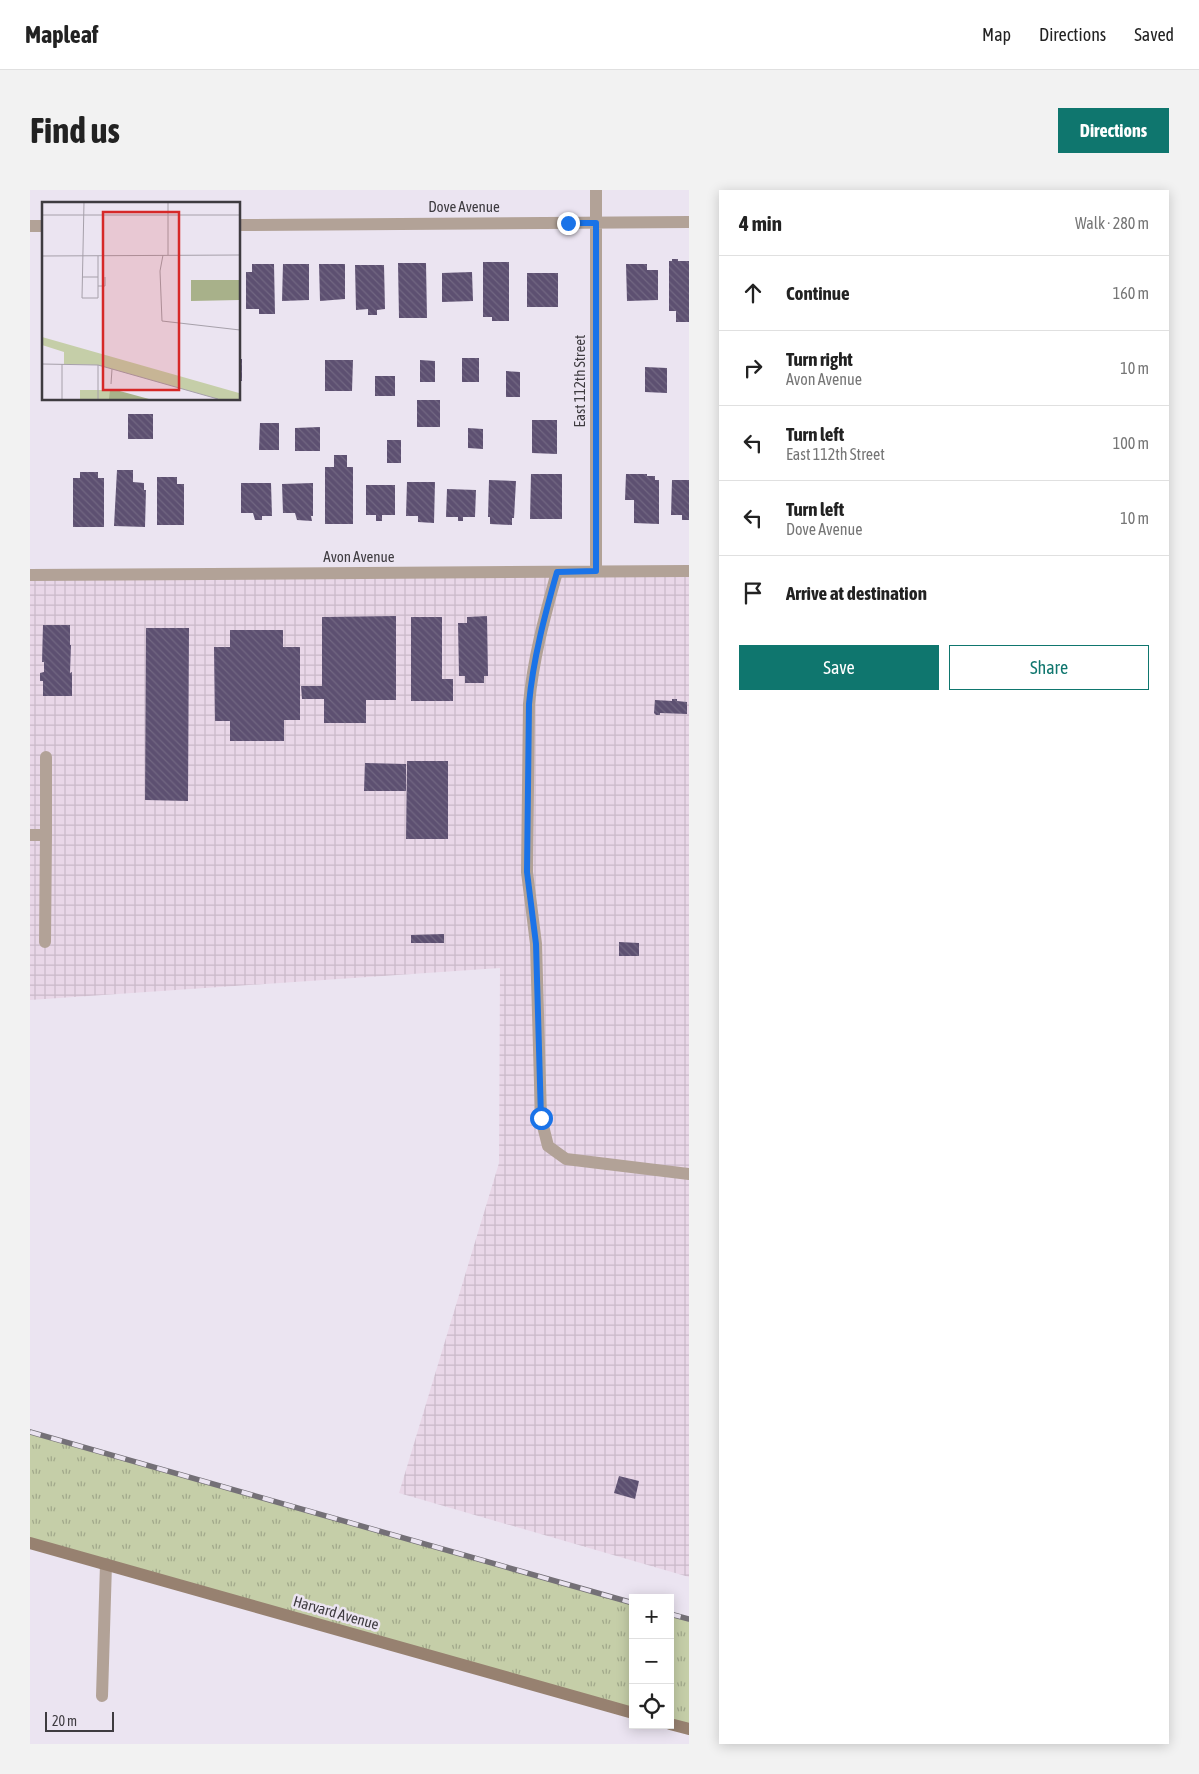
<!DOCTYPE html>
<meta charset="utf-8">
<style>
:root{--surface:#fff;--page:#f2f2f2;--text:#222;--muted:#767676;--line:#e0e0e0;--accent:#0f766e}
body{margin:0;font-family:"Asap Condensed",sans-serif;background:var(--page);color:var(--text)}
.controls{position:absolute;right:15px;bottom:15px;display:grid;overflow:hidden;border-radius:0px;box-shadow:0 2px 12px #0003}
.controls button{width:45px;height:45px;display:grid;place-items:center;padding:0;border:0;border-bottom:1px solid var(--line);background:var(--surface);color:var(--text);font:25px sans-serif}
.scale{position:absolute;left:15px;bottom:12px;width:69px;box-sizing:border-box;padding-left:5px;border:2px solid #3e3b40;border-top:0;font-size:14px;line-height:18px;white-space:nowrap;color:#3e3b40;-webkit-text-stroke:4px #ebe4f1;paint-order:stroke}
.stop{position:absolute;width:15px;height:15px;margin:-11px;border:4px solid #1a73e8;border-radius:50%;background:#fff}
.stop.end{background:#1a73e8;border-color:#fff;box-shadow:0 1px 5px #0008}
.list{margin:0;padding:0;list-style:none}
h2{display:flex;justify-content:space-between;align-items:center;height:65px;margin:0;padding:0 20px;font-size:21px}
h2 small{font-size:16px;font-weight:400;color:var(--muted)}
.list li{display:grid;grid-template-columns:32px 1fr auto;gap:15px;align-items:center;box-sizing:border-box;height:75px;padding:0 20px;border-top:1px solid var(--line)}
.list b{display:block;font-size:19px;white-space:nowrap}
.list p{margin:0;font-size:16px;white-space:nowrap;color:var(--muted)}
.list em{font-size:16px;font-style:normal;color:var(--muted)}
.actions{display:flex;gap:10px;padding:15px 20px}
.actions a{flex:1;padding:11px 0;border:1px solid var(--accent);border-radius:0px;text-align:center;font-size:18px;color:var(--accent)}
.actions .main{background:var(--accent);color:#fff}
.icon{flex:none;width:28px;height:28px;fill:none;stroke:currentColor;stroke-width:2;stroke-linecap:round;stroke-linejoin:round}
.map{position:relative;flex:none;width:659px;height:1554px;overflow:hidden;border-radius:0px}
header{display:flex;align-items:center;gap:30px;box-sizing:border-box;height:70px;padding:0 25px;background:var(--surface);border-bottom:1px solid var(--line)}
header strong{font-size:24px}
nav{display:flex;gap:28px;margin-inline-start:auto;font-size:18px}
.intro{display:flex;align-items:center;justify-content:space-between;box-sizing:border-box;height:120px;padding:0 30px}
h1{margin:0;font-size:35px}
.button{padding:12px 22px;border-radius:0px;background:var(--accent);color:#fff;font-size:18px;font-weight:700}
main{display:flex;gap:30px;padding:0 30px}
aside{flex:1;background:var(--surface);border-radius:0px;box-shadow:0 2px 12px #0003}
.map>svg:first-child{display:block}
</style>
<header>
<strong>Mapleaf</strong>
<nav><a>Map</a><a>Directions</a><a>Saved</a></nav>
</header>
<div class="intro"><h1>Find us</h1><a class="button">Directions</a></div>
<main>
<div class="map">
<svg width="659" height="1554" viewBox="0 0 659 1554">
<defs>
<pattern id="industrial-grid" width="8" height="8" patternUnits="userSpaceOnUse" patternTransform="scale(1.25)"><rect width="8" height="8" fill="#e9d7e8"/><path d="M0 4h8M4 0v8" fill="none" stroke="#c9b9c8"/></pattern>
<pattern id="grass-tufts" width="24" height="20" patternUnits="userSpaceOnUse" patternTransform="scale(1.25)"><rect width="24" height="20" fill="#c5cea8"/><path d="M3 7l-1-3M5 7V3M7 7l1-3M15 17l-1-3M17 17v-4M19 17l1-3" fill="none" stroke="#a1a88a"/></pattern>
<pattern id="building-back-hatch" width="6" height="6" patternUnits="userSpaceOnUse" patternTransform="scale(1.25)"><rect width="6" height="6" fill="#5d5071"/><path d="M-1 5l2 2M0 0l6 6M5-1l2 2" fill="none" stroke="#726782"/></pattern>
</defs>
<rect width="100%" height="100%" fill="#ebe4f1"/>
<path fill="url(#industrial-grid)" d="M659 381V1387L369 1303 469 973 470 778 0 810V385Z"/>
<path fill="url(#grass-tufts)" d="M0 1242 603 1413V1523L0 1353Z
M640 1424 659 1429V1539L640 1534Z"/>
<path fill="url(#building-back-hatch)" d="M642 69H648V71H659V132H646V121H639V71H642Z
M453 72H479V131H462V127H453Z
M368 73H396L397 128H369Z
M222 74H244L245 124H229V119H216V82H222Z
M253 74H279V110L252 111Z
M289 74H315V109L290 111Z
M596 74H617V80H628V110L597 111Z
M325 75H354L355 119 347 120V125H338V119L326 120Z
M442 82 443 111 412 112V83Z
M497 83H528V117H497Z
M432 168H449V192H432Z
M209 169H212V191H209Z
M295 170H323L322 201H295Z
M390 170 405 171V192H390Z
M615 177 637 178V203L615 202Z
M476 181 490 182V207H476Z
M345 186H365V206H345Z
M387 210H410V237H387Z
M98 224H123V249H98Z
M502 230H527V264L502 263Z
M230 233H249V260H229Z
M290 237V261H265V238Z
M438 238 453 239V259L438 258Z
M357 250H371V273H357Z
M304 265H317V277H323V334H295V277H304Z
M87 280H103V292L114 293V300H116L115 337 84 336Z
M50 282H68V288H74V337H43V288H50Z
M501 284H532V329H500Z
M596 284H617V286H625V290H629V334L604 333V310H595Z
M127 287H147V294H154V335H127Z
M459 290 486 291 484 328H482V335L460 334V327H458Z
M642 290H659V330H652V325H641Z
M377 292H405L404 333 388 332V326H376Z
M211 293H241L242 326H232V330H225L223 323H211Z
M283 293V326H281L282 331 267 330 265 323H253L252 294Z
M336 295H365V325H352V331H346V325H336Z
M417 299 446 300 445 327H433V331H428V327H416Z
M366 426V510H336V533H294V509H272L271 496H292V427Z
M457 426 458 486H454V493H435V486H429L428 433H437V427Z
M381 427H412V489H423V511H381Z
M13 435H40V455H41L40 483 42 482V506H13V491H10V483L14 482V472H12Z
M116 438H159L158 611 115 610Z
M200 440H253V457H270V530H254V551H200V531H185L184 457H200Z
M642 509H647V511L657 512V524L630 523V525H626L624 523 625 510 642 511Z
M377 571H418V649H376Z
M335 573 376 574V601H334Z
M414 744V753H381V745Z
M589 752 609 753V766H589Z
M589 1286 609 1291 605 1309 584 1303Z"/>
<g fill="none" stroke-linecap="round" stroke-linejoin="round">
<path stroke="#b2a297" stroke-width="12" d="M527 382C515 425 503 469 499 514L497 682 506 754 511 928 518 956 536 969 659 984
M0 645H16V567
M15 752 16 645
M72 1506 76 1374"/>
<path stroke="#b2a297" stroke-width="12" d="M566 0V381
M209 35 659 32
M0 36H14
M0 385 659 381"/>
<path stroke="#978170" stroke-width="12" d="M0 1353 603 1523
M640 1534 659 1539"/>
<defs>
<path id="rail" d="M0 1242 603 1413
M640 1424 659 1429"/>
</defs>
<use href="#rail" stroke="#747077" stroke-width="5.5"/>
<use href="#rail" stroke="#ebe4f1" stroke-width="4" stroke-dasharray="11" stroke-linecap="butt"/>
</g>
<g fill="none" stroke-linecap="round" stroke-linejoin="round">
<path stroke="#1a73e8" stroke-width="6" d="M511 928 506 754 497 682 499 514C503 469 515 424 527 382L566 381V33H538"/>
</g>
<g text-anchor="middle" stroke-width="5" stroke-linejoin="round" paint-order="stroke">
<g font-size="15" fill="#3e3b40" stroke="#ebe4f1">
<text x="434" y="22">Dove Avenue</text>
<text transform="translate(550 191) rotate(-90)" y="5">East 112th Street</text>
<text x="329" y="372">Avon Avenue</text>
<text transform="translate(306 1423) rotate(16)" y="5">Harvard Avenue</text>
</g>
</g>
<g transform="translate(12 12)">
<rect width="198" height="198" fill="#ebe4f1"/>
<path d="M0 135 197 191V197H176L56 163 22 162V150L0 143ZM38 188H74V197H38Z" fill="#c5cea8"/>
<path d="M149 78H197V98L149 99ZM68 188H74L107 197H67Z" fill="#a8b18a"/>
<path fill="none" stroke="#a6a0aa" stroke-width="1" d="M42 0 40 96H56V54M126 0V53M0 13H198M121 53 118 69 120 119 198 128M0 54 198 53M40 75H56M56 84H63V75M0 162 56 163 176 197M69 182 70 167M20 197V162M56 197V163"/>
<path fill="#d62828" fill-opacity="0.15" stroke="#d62828" stroke-width="2.5" d="M61 10H137V188H61Z"/>
<rect width="198" height="198" fill="none" stroke="#3e3b40" stroke-width="2.5"/>
</g>
</svg>
<div class="controls">
<button>+</button>
<button>−</button>
<button><svg class="icon" aria-label="locate" viewBox="0 0 24 24"><circle cx="12" cy="12" r="6"/><path d="M12 2v4M12 18v4M2 12h4M18 12h4"/></svg></button>
</div>
<div class="scale">20 m</div>
<div class="stop" style="left:511px;top:928px"></div>
<div class="stop end" style="left:538px;top:33px"></div>
</div>
<aside>
<h2>4 min<small>Walk · 280 m</small></h2>
<ul class="list">
<li><svg class="icon" aria-label="ahead" viewBox="0 0 24 24"><path d="M12 20V5M6 11l6-6 6 6"/></svg><div><b>Continue</b></div><em>160 m</em></li>
<li><svg class="icon" aria-label="right" viewBox="0 0 24 24"><path d="M7 20v-9h11M14 6l5 5-5 5"/></svg><div><b>Turn right</b><p>Avon Avenue</p></div><em>10 m</em></li>
<li><svg class="icon" aria-label="left" viewBox="0 0 24 24"><path d="M17 20v-9H6M10 6l-5 5 5 5"/></svg><div><b>Turn left</b><p>East 112th Street</p></div><em>100 m</em></li>
<li><svg class="icon" aria-label="left" viewBox="0 0 24 24"><path d="M17 20v-9H6M10 6l-5 5 5 5"/></svg><div><b>Turn left</b><p>Dove Avenue</p></div><em>10 m</em></li>
<li><svg class="icon" aria-label="arrive" viewBox="0 0 24 24"><path d="M6 21V4h12l-3 4 3 4H6"/></svg><div><b>Arrive at destination</b></div></li>
</ul>
<div class="actions"><a class="main">Save</a><a>Share</a></div>
</aside>
</main>
